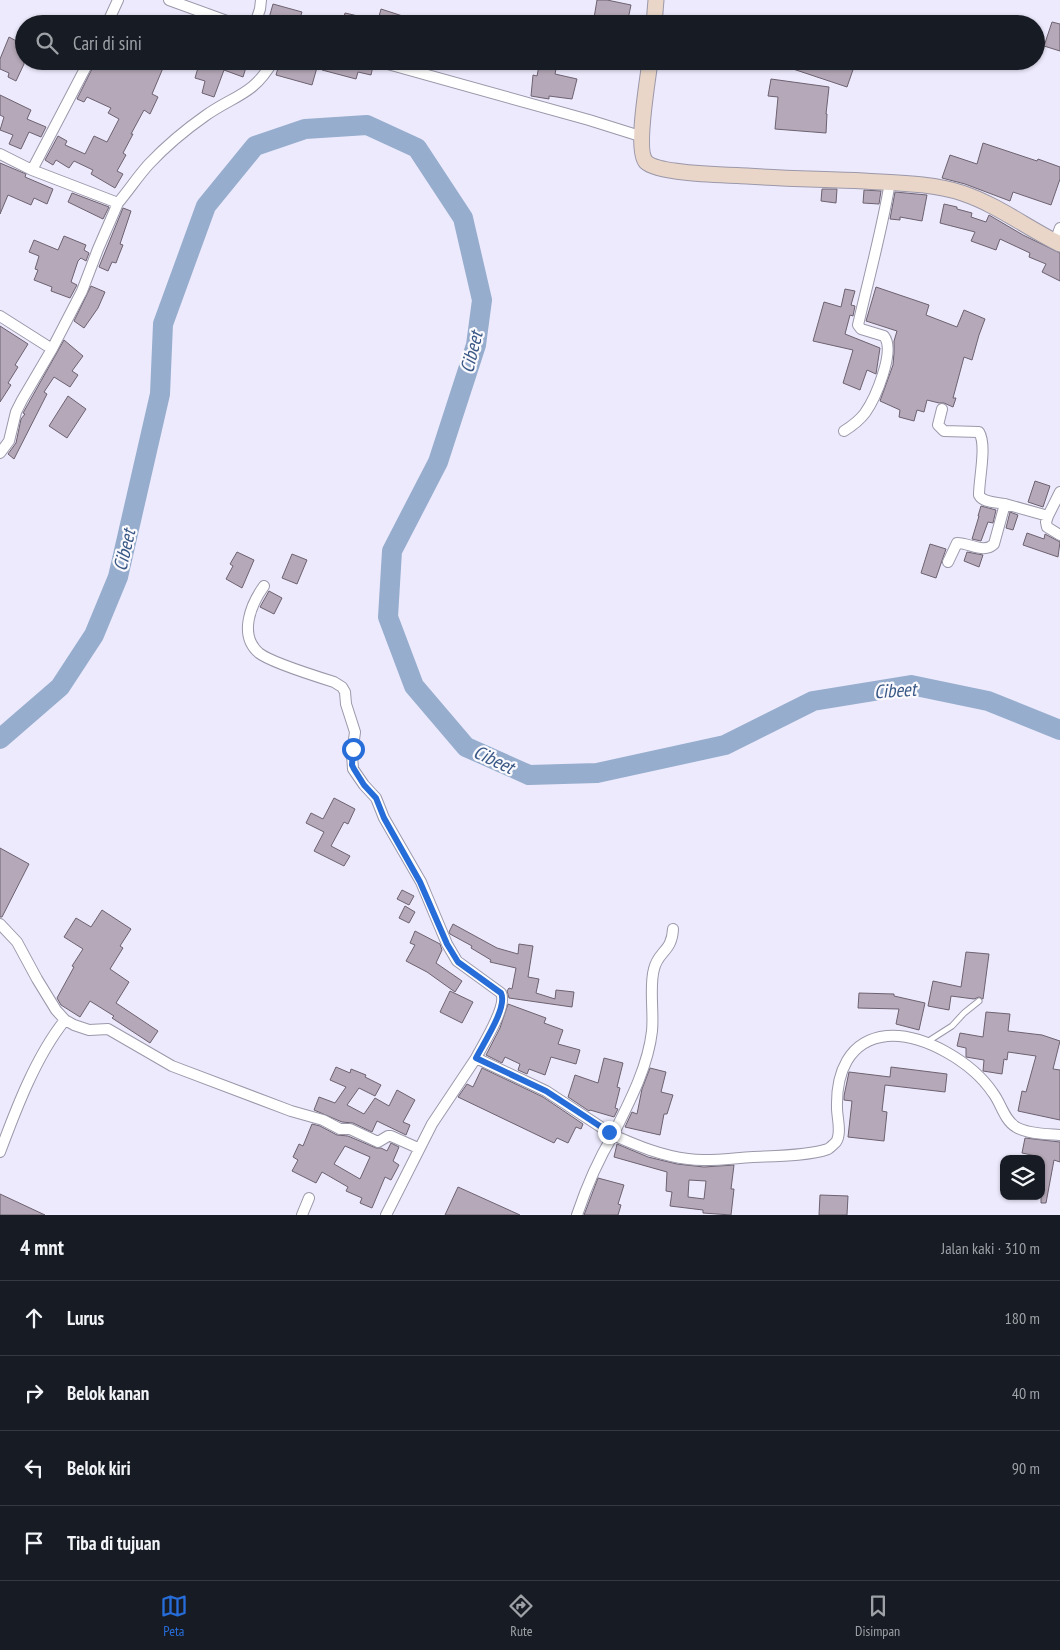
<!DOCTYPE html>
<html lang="id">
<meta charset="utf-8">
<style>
:root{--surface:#171b24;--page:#242831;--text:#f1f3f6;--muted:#9ea1a6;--line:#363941;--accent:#276dd9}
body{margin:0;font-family:"PT Sans Narrow",sans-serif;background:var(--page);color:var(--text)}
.controls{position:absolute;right:15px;bottom:15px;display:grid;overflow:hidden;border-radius:10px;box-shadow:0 1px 4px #0004}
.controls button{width:45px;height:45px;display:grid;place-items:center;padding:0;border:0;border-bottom:1px solid var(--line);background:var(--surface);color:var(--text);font:25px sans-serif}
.stop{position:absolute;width:15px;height:15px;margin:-11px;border:4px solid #276dd9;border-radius:50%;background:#fff}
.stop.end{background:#276dd9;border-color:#fff;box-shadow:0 1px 5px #0008}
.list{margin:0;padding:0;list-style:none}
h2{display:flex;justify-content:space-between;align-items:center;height:65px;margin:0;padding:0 20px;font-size:21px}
h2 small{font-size:16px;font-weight:400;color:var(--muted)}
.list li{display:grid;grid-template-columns:32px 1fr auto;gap:15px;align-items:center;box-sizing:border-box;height:75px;padding:0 20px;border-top:1px solid var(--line)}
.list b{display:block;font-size:19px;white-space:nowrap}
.list em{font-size:16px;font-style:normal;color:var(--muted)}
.icon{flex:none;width:28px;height:28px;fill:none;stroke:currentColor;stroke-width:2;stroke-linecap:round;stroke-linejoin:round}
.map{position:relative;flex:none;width:1060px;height:1215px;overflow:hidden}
.search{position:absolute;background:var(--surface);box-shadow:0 1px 4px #0004;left:15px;right:15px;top:15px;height:55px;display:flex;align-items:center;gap:12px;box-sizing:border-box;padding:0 18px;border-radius:28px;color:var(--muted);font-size:19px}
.sheet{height:365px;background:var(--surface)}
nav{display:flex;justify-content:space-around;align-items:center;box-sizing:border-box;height:70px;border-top:1px solid var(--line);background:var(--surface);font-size:14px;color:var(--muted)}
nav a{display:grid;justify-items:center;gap:2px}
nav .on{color:var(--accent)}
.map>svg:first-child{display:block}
</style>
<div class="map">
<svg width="1060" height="1215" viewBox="0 0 1060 1215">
<rect width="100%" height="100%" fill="#edeafd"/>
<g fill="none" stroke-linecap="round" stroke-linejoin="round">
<path stroke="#96adcd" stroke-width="20" d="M0 739 60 687 94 635 118 577 160 394 163 324 206 206 255 146 305 129 367 125 417 148 463 218 482 300 476 345 438 462 392 551 388 617 414 686 466 747 529 775 597 773 725 745 813 701 911 685 988 701 1060 730"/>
</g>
<path fill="#b5a8b8" stroke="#6d6270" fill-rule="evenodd" d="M597 0H607L631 5 627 24H593Z
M273 4 302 12 298 24H290L269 18Z
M381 9 421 22 420 24H377Z
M345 13 358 16 356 24H342Z
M1052 22 1060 24V51L1044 46Z
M9 37 24 45V64L16 81 8 77 9 73 0 69V59Z
M96 61H148L163 68 152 94 158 97 150 114 144 110 131 134H133L123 153 126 155 117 171 123 174 115 188 91 174 93 170 74 161 69 168 56 160 53 165 45 160 58 136 67 141 65 145 85 154 94 136 107 142 119 119 108 113 111 108 87 97 84 102 77 99Z
M200 61H248L243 77 224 70 214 97 202 93 205 81 195 78Z
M280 61H308L318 64 312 85 276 75Z
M324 61H370L373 66 371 75 358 72 356 79 322 70Z
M776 61H856L847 87 775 63Z
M539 66 556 69 555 74 577 79 572 99 549 96V99L531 96 533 75 537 76Z
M771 79 829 87 826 114H827L826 133 775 129 778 97 768 96Z
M0 95 31 110 27 119 46 127 41 137 29 132 21 149 9 144 13 135 0 130 4 117 0 115Z
M983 143 1037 161 1038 159 1060 167V179L1051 205 1013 192 1010 201 965 184 942 178 950 155 977 164Z
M0 163 26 174 25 177 53 189 47 204 34 198 31 205 8 195 0 214Z
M822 189H837L836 203 821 201Z
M864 190 881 191 879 204 863 203Z
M895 192 927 195 922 221 900 217V220L890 219Z
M72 193 109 207 103 219 68 202Z
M944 204 957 207V209L972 213 971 217 986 222 989 215 1023 235 1060 253V281L1042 272 1046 264 1029 257 1030 253 1000 239 996 250 971 241 975 232 940 223Z
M123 208 131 211 120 244 123 245 119 255 116 263 112 262 108 271 99 267Z
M64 236 86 245 84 250 89 253 86 261 81 258 78 261 71 282 77 285 70 298 51 291 52 287 34 280 38 270 35 269 39 256 29 252 34 240 58 250Z
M91 286 105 292 98 308 84 328 74 321Z
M876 287 929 305 926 315 957 327 964 310 985 319 979 335 972 360 964 357 953 398H956L953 407 944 403H939L927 400 924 412 917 410 914 421 899 417 900 410 880 401 893 365 894 353V341L897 331 866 321Z
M845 289 855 291 851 305 855 306 853 316 850 315 845 334 880 348 876 374 867 370 860 390 843 383 853 350 813 341 824 302 841 307Z
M0 326 28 344 15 365 18 367 8 383 11 385 0 402Z
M64 340 83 356 72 371 78 375 70 387 54 377 44 392 47 394 14 459 8 454 16 443 21 419 25 414 23 413Z
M68 396 86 409 67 438 49 426Z
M1035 481 1050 486 1043 507 1028 502Z
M981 506 996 510 993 523 988 522 981 541 972 539 979 516H978Z
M1010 512 1018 515 1013 530 1006 528Z
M1027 533 1044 539 1045 534 1060 542 1058 557 1023 545Z
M930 544 946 549 936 578 921 573Z
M237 552 254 560 242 588 226 579 233 566 230 564Z
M967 552 983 555 979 567 964 561Z
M292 554 307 560 297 584 282 578Z
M269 591 282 598 274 614 260 607Z
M334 798 355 809 348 824 344 822 331 846 350 856 344 866 314 851 324 832 306 823 311 813 323 819Z
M0 848 29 864 2 917H0Z
M402 890 414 896 409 905 397 899Z
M405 906 415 912 409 923 399 918Z
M102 910 131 929 120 946 123 948 110 969 129 982 116 1003 158 1031 150 1043 112 1018 114 1016 90 1001 80 1017 61 1005 57 998 74 967 72 966 83 949 64 937 76 918 91 927Z
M453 924 497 948 518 954 519 944 533 946 528 977 539 979 536 993 555 999 556 990 574 992 572 1007 509 998 507 991 509 988 512 989 516 968 490 962 491 960 471 948 472 946 450 934 449 932Z
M415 931 440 944 442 950 436 963 462 981 455 992 427 972 406 961 415 945 410 943Z
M966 952 989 954 983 999 979 997 974 999 951 996 949 1010 928 1006 933 981 961 987Z
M450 991 473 1002 462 1023 440 1012Z
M859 993 894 994V996L925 1003 919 1030 896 1024 899 1009 858 1008Z
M508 1004 546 1018 544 1023 563 1030 558 1044 580 1050 576 1064 551 1057 545 1075 529 1069 527 1074 518 1070 520 1064 505 1057 502 1063 486 1055 500 1028Z
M986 1012 1010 1014 1008 1031 1042 1035 1060 1041 1053 1069 1060 1070V1120L1018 1111 1022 1091 1026 1092 1036 1056 1008 1052 1007 1060 1004 1059 1002 1074 983 1071 984 1060 966 1057V1048L957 1046 960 1033 983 1037Z
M604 1058 623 1063 617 1087 620 1088 615 1108 618 1109 614 1117 590 1110 589 1111 568 1097 575 1075 598 1083Z
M336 1067 350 1073 351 1069 366 1075 365 1077 381 1085 375 1096 359 1088 347 1105 364 1114 375 1098 389 1106 397 1090 415 1100 403 1122 410 1125 406 1135 377 1121 372 1132 353 1123 342 1122 314 1110 319 1097 335 1103 346 1087 330 1080Z
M891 1067 947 1074 945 1092 885 1085 882 1111 887 1112 884 1141 848 1137 852 1101 844 1100V1096L849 1072 890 1077Z
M482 1068 543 1097 583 1124 581 1129 576 1127 568 1143 557 1138 554 1143 458 1097 467 1084 473 1087Z
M650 1068 666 1072 661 1092 673 1095 667 1114H664L660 1135 625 1127 632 1112 637 1114 642 1089Z
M312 1124 320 1126 337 1135 348 1136 376 1148H381L387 1151 391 1143 399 1147 393 1161 399 1165 391 1180 385 1177 372 1208 360 1203 362 1198 346 1191 348 1187 322 1172 316 1183 292 1171 298 1160 293 1157 299 1144 303 1146ZM345 1146 370 1157 360 1179 334 1164Z
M1025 1138 1060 1142V1162L1054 1160 1046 1203H1041V1157L1022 1153Z
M617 1144 648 1157 677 1164 704 1167 734 1165 731 1189H734L731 1215 703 1213V1210L670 1206 672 1192 666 1191 667 1172 614 1157ZM689 1180 706 1181 704 1199 688 1197Z
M598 1178 624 1185 618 1204 621 1205 618 1215H584Z
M458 1187 520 1215H445Z
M0 1194 45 1215H0Z
M820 1195 848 1196 847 1215H819Z"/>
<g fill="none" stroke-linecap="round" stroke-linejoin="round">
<defs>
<path id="lane" d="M927 1042 952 1026 964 1013 979 1001"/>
<path id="street" d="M169 0 235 24
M107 24 118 0
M255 24 260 9 261 0
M377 61 589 120 640 136
M0 154 32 170 118 203C129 190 138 176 149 164 166 146 185 130 205 116 234 95 253 96 273 61
M32 170 89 61
M1055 242 1060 228
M0 316 52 349 82 291 98 249 118 203
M942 409 938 425 944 431 979 432C987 445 979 478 979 495 983 503 996 502 1005 504
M844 431C852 426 859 421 865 413 875 399 896 351 884 336L861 329 858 325C869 277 882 230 890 182
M0 453 9 441 16 412 22 400 52 349
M1048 516 1046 522 1047 527 1060 535
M948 562 957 543C970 543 984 554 994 544L1005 504 1048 516 1060 492
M264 586C251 604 238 635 259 653 270 662 318 677 334 682L342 687 345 692 346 704 355 732 352 755 353 769 364 785 376 798 384 818 421 882 447 944 457 961 501 993C508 1006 483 1044 476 1058
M0 924 17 942 37 979 56 1010 65 1020 74 1025 89 1030 108 1029 172 1066 291 1111 323 1120 340 1129H350L378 1142 388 1136H391L418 1148
M673 929C672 952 658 951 654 969 649 986 654 1012 652 1031 648 1067 629 1103 613 1135 638 1146 662 1156 688 1159 709 1162 732 1158 753 1157 773 1156 809 1156 828 1149 831 1147 834 1144 836 1142 842 1133 837 1118 837 1108 836 1074 848 1040 887 1036 924 1033 973 1063 993 1093 1001 1103 1004 1120 1016 1127 1027 1134 1047 1134 1060 1135
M0 1152C16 1109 36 1056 65 1020
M302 1215 309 1198
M386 1215 432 1124 476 1058 546 1091 613 1135C598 1160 586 1188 577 1215"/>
<path id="secondary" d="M654 24 656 0
M650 61C648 80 635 150 646 162 658 174 727 175 747 176 786 179 825 179 864 181 896 183 932 183 962 193 998 205 1027 228 1060 244"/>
</defs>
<use href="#lane" stroke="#9b98aa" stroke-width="7"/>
<use href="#street" stroke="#9b98aa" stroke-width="12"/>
<use href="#secondary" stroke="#9b98aa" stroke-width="17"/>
<use href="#lane" stroke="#fff" stroke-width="5"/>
<use href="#street" stroke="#fff" stroke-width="10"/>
<use href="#secondary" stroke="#e9d6c9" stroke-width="15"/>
</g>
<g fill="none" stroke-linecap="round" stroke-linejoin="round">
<path stroke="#276dd9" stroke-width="6" d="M353 749 352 765 354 769 364 785 376 798 384 818 420 882 447 944 458 962 501 993C508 1007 483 1044 476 1058L546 1091 609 1132"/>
</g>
<g text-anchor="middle" stroke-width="4.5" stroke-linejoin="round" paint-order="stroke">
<g font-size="19" font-style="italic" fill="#395886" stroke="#faf9fd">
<text transform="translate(471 352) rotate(-76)" y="7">Cibeet</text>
<text transform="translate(124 550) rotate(-77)" y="7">Cibeet</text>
<text transform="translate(895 690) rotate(-4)" y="7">Cibeet</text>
<text transform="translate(494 759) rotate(25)" y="7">Cibeet</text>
</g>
</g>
</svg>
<div class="controls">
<button><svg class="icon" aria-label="layers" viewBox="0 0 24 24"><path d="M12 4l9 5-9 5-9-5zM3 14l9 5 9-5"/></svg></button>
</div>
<div class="stop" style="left:353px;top:749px"></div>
<div class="stop end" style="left:609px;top:1132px"></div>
<div class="search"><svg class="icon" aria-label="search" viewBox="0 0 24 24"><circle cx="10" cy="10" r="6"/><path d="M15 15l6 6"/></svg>Cari di sini</div>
</div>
<section class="sheet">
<h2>4 mnt<small>Jalan kaki · 310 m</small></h2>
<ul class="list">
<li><svg class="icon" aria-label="ahead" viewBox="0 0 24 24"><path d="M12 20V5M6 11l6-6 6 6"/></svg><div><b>Lurus</b></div><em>180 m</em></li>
<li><svg class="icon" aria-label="right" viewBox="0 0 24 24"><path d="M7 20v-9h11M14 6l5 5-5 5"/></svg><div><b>Belok kanan</b></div><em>40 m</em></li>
<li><svg class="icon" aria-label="left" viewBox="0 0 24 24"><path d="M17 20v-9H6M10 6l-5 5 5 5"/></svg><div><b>Belok kiri</b></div><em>90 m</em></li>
<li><svg class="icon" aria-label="arrive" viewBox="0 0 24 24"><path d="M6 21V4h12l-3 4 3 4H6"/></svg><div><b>Tiba di tujuan</b></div></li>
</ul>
</section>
<nav>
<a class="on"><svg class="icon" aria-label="map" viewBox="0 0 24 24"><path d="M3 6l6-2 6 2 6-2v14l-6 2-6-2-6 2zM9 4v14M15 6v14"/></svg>Peta</a>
<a><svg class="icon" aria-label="directions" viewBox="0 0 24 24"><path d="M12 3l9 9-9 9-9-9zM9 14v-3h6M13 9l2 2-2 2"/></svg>Rute</a>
<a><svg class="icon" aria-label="saved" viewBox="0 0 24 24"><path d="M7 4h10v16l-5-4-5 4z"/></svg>Disimpan</a>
</nav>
